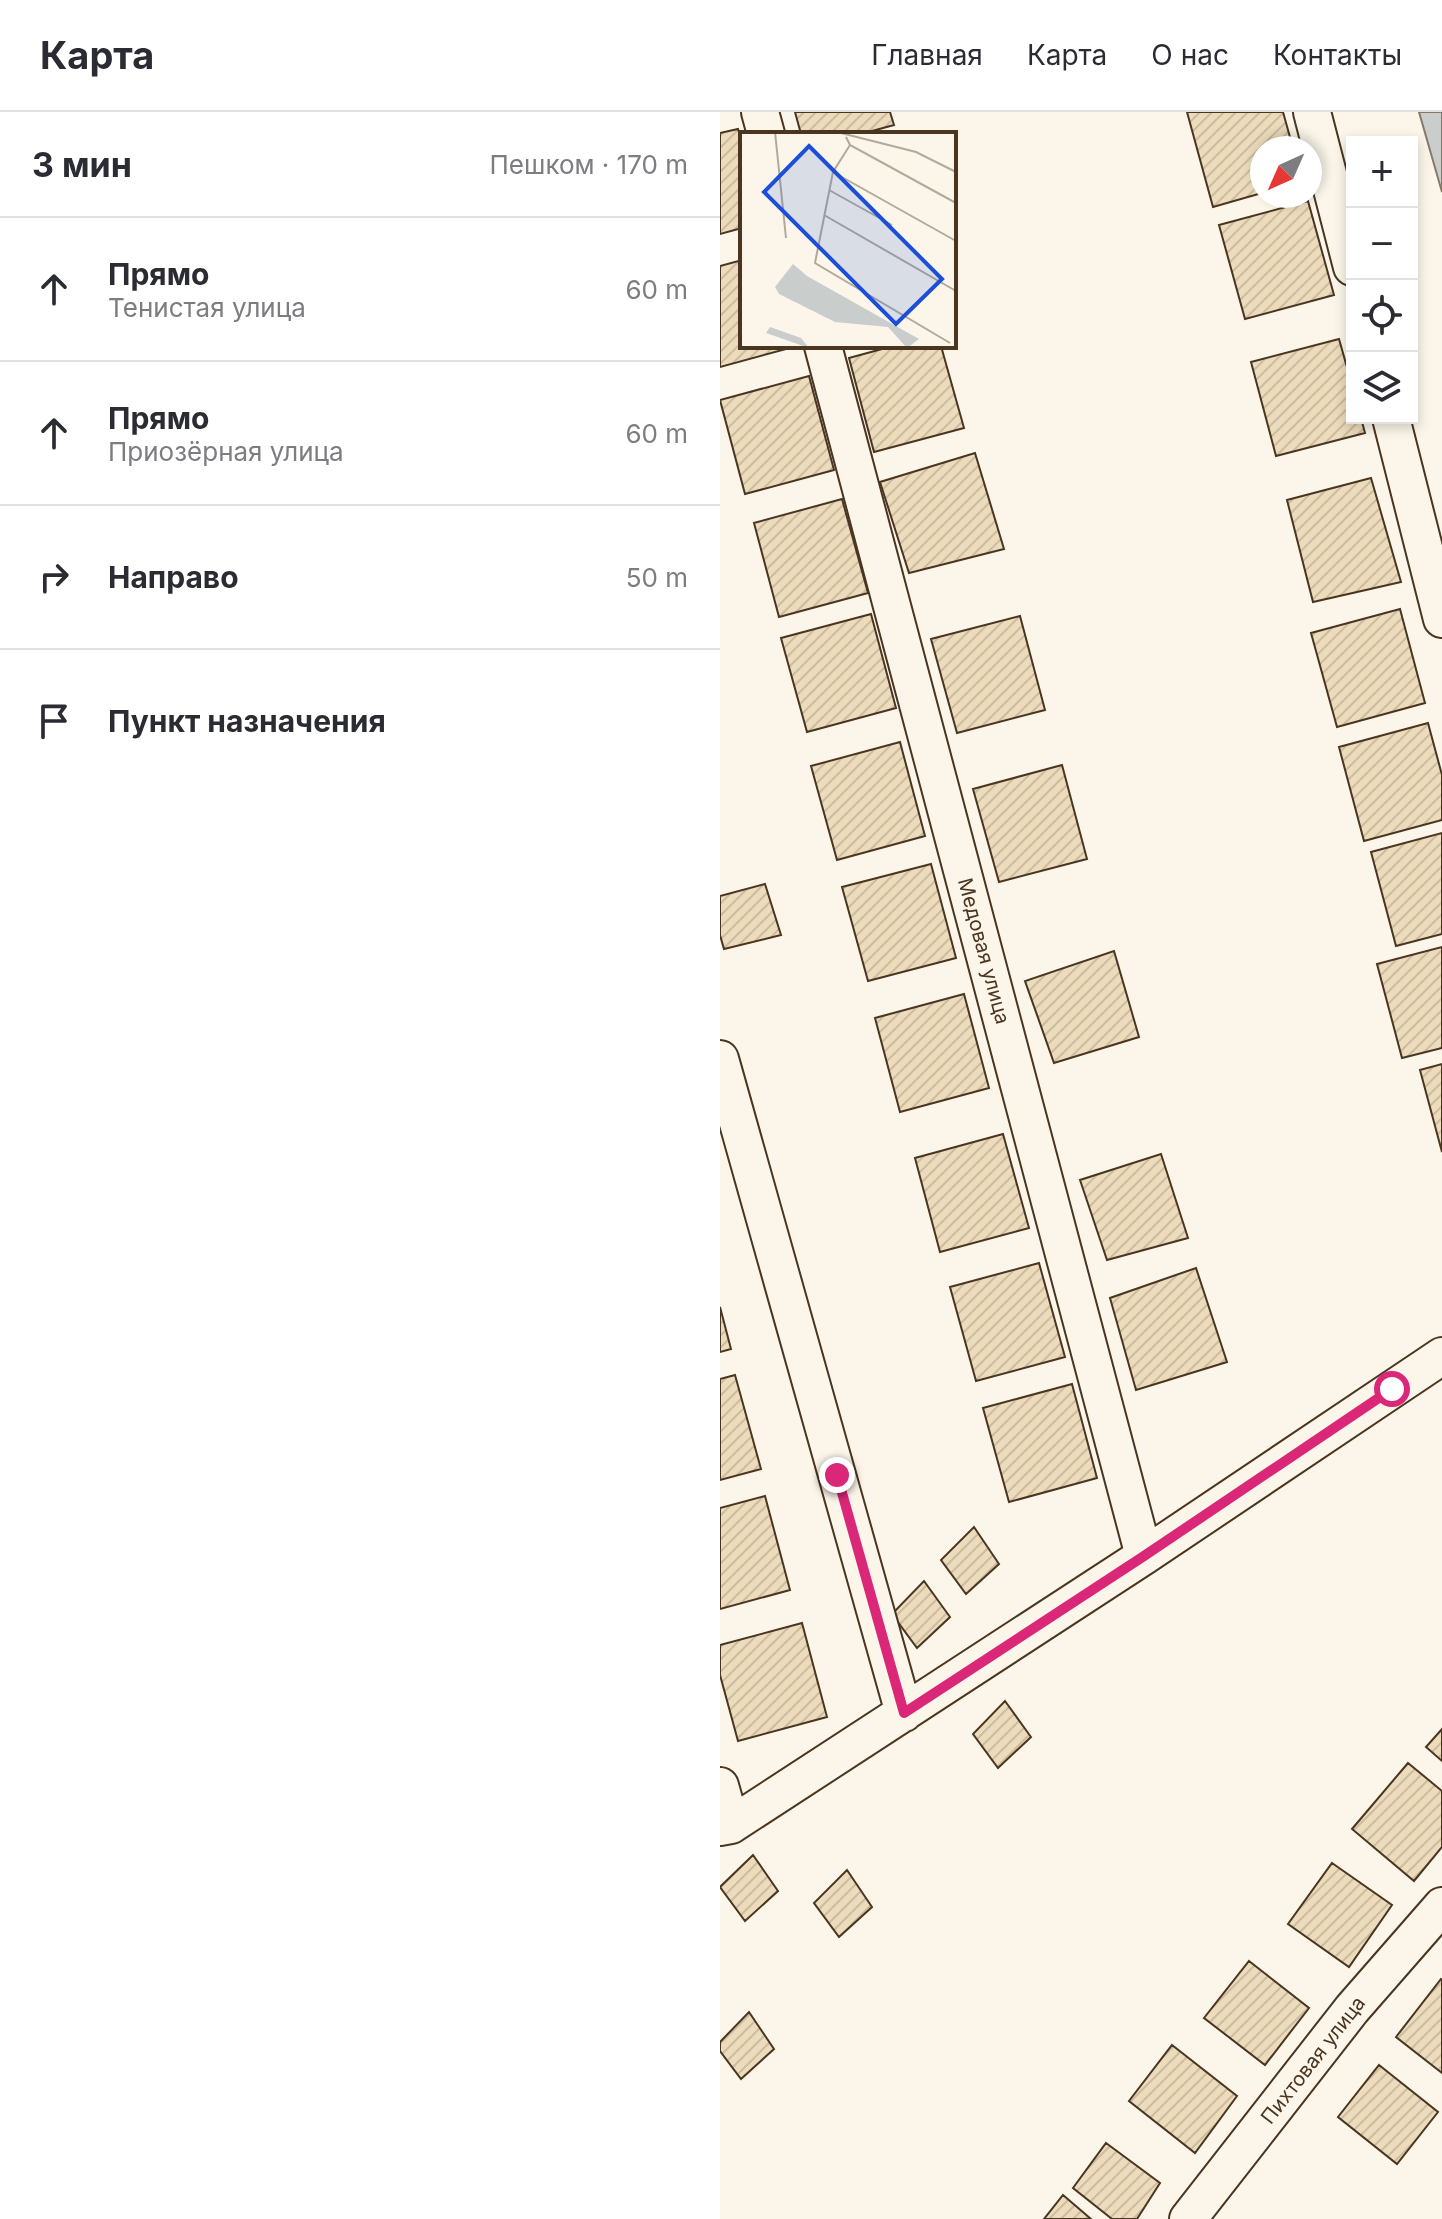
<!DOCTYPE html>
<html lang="ru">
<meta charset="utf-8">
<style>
:root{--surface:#fff;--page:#f7f7f7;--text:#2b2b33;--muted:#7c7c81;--line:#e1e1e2}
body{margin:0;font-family:Inter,sans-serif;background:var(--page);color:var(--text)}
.controls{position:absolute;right:24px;top:24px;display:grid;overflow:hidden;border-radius:0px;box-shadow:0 4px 12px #0003}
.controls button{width:72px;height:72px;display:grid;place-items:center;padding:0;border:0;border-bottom:2px solid var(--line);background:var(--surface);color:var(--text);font:40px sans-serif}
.compass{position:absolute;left:530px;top:24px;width:72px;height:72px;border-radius:50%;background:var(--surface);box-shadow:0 4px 12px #0003;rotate:225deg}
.stop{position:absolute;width:24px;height:24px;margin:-18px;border:6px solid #db2777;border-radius:50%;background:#fff}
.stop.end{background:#db2777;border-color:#fff;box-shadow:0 2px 8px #0008}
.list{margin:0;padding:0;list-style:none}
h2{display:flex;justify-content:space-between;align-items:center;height:104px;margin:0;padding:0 32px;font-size:34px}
h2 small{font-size:26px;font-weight:400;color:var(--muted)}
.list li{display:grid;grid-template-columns:52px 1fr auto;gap:24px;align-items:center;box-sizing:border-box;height:144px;padding:0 32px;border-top:2px solid var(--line)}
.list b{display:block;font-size:30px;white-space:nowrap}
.list p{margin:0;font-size:26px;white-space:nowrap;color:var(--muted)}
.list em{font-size:26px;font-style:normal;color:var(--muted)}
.icon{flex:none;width:44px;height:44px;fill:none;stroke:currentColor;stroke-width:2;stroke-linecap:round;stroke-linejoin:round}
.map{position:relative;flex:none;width:722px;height:2107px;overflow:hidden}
header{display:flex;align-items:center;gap:48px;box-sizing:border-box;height:112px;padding:0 40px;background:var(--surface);border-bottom:2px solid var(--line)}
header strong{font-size:38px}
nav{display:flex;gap:44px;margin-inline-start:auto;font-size:28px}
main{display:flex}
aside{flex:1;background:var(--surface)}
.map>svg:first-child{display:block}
</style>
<header>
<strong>Карта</strong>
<nav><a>Главная</a><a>Карта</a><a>О нас</a><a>Контакты</a></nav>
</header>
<main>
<aside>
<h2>3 мин<small>Пешком · 170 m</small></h2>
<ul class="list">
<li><svg class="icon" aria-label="ahead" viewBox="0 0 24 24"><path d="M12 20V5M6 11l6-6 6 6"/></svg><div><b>Прямо</b><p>Тенистая улица</p></div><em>60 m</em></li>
<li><svg class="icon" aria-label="ahead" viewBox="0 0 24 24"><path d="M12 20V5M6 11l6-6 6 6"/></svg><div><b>Прямо</b><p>Приозёрная улица</p></div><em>60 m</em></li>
<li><svg class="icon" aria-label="right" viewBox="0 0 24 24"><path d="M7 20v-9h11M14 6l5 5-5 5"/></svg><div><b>Направо</b></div><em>50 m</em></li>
<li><svg class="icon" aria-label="arrive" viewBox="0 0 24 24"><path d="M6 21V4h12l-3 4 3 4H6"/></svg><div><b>Пункт назначения</b></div></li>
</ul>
</aside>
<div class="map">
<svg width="722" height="2107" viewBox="0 0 722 2107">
<defs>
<pattern id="building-hatch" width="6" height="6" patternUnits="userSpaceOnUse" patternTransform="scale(2)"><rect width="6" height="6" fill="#ecdcbc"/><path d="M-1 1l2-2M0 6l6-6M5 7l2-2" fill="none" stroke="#ccbda1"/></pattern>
</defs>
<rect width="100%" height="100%" fill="#fbf6e9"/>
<path fill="#c9cecd" stroke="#887966" stroke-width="2" d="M699 0H722V80Z"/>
<path fill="url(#building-hatch)" stroke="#4a3520" stroke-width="2" d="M75 0H170L174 13 141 22H81Z
M467 0H563L573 36H542V81L493 95Z
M18 17 22 30V116L0 122V21Z
M588 89 614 183 525 207 499 113Z
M22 148V234H77L0 255V154Z
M619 227 632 273V306H641L645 321 556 344 531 250Z
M173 234H221L244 316 154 340 129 246Z
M89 264 114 358 25 382 0 288Z
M255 341 284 437 189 461 160 370Z
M651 366 681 470 593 490 567 388Z
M122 387 148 481 59 505 34 411Z
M680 497 705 591 617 615 591 521Z
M151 502 176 596 87 620 61 526Z
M300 504 325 598 237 621 211 527Z
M708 611 722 663V708L644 729 619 635Z
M180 630 205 724 117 748 91 654Z
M342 653 367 747 279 770 253 677Z
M722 721V822L676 834 651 740Z
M211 752 236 846 148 869 122 775Z
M45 772 61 823 4 837 0 823V784Z
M722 835V936L682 946 657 852Z
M394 839 419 925 334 951 305 869Z
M244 882 269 976 180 1000 155 906Z
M722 952V1040L700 958Z
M283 1022 309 1116 220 1140 195 1046Z
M441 1042 468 1126 387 1148 360 1068Z
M319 1151 345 1245 256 1269 230 1175Z
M476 1156 507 1250 416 1278 390 1186Z
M0 1195 11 1237 0 1240Z
M15 1263 41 1357 0 1368V1267Z
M352 1272 377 1366 289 1390 263 1296Z
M45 1384 70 1478 0 1497V1396Z
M254 1415 279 1452 246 1482 221 1448Z
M204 1469 230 1505 197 1536 172 1502Z
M82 1511 107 1605 18 1629 0 1563V1533Z
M285 1589 311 1625 278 1656 253 1622Z
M722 1617V1649L706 1635Z
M688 1651 722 1679V1735L694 1769 632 1717Z
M33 1743 58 1779 25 1809 0 1775Z
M612 1751 672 1793 629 1855 568 1812Z
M127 1758 152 1795 119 1825 94 1791Z
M529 1849 589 1896 545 1953 484 1906Z
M721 1867 722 1868V1961L676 1925Z
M29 1900 54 1937 21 1967 0 1939V1930Z
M452 1933 517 1984 475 2041 409 1989Z
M659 1953 718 2000 677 2052 618 2005Z
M386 2031 440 2071 417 2107H392L353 2076Z
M343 2083 371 2107H324Z"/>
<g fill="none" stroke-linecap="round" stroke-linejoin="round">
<defs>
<path id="minor" d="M40 0 46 22
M592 0 632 155
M103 234 424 1444
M671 306 722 507
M0 947 184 1601
M0 1674 11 1713 0 1715
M11 1713 424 1444 722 1244
M468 2107 632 1897 722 1794"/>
</defs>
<use href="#minor" stroke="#4a3520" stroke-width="40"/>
<use href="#minor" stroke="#fbf6e9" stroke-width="36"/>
</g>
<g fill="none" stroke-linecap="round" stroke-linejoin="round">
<path stroke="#db2777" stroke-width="10" d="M117 1363 184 1601 424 1444 672 1277"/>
</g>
<g text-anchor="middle" stroke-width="6" stroke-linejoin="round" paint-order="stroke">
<g font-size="20" fill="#4a3520" stroke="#fbf6e9">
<text transform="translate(264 839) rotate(75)" y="7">Медовая улица</text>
<text transform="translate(593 1948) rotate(-52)" y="7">Пихтовая улица</text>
</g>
</g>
<g transform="translate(20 20)">
<rect width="216" height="216" fill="#fbf6e9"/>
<path d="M53 132 67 144 179 207 167 216 148 195 95 190 39 162 35 155ZM30 195 61 206 69 216 26 201Z" fill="#c9cecd"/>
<path fill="none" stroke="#b4a999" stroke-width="2" d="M35 0 46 106M97 0 176 20 216 40M106 5 110 13 216 71M110 13 93 40 216 109M93 40 75 131 210 211M89 58 152 93M84 83 216 159"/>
<path fill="#1d4ed8" fill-opacity="0.15" stroke="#1d4ed8" stroke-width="4" d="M69 14 202 147 156 192 24 60Z"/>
<rect width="216" height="216" fill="none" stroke="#4a3520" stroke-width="4"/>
</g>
</svg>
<div class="controls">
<button>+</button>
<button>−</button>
<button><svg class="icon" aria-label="locate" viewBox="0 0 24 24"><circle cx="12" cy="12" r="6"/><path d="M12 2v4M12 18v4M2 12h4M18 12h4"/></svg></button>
<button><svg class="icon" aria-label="layers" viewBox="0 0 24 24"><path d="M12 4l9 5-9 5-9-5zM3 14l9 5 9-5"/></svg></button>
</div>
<svg class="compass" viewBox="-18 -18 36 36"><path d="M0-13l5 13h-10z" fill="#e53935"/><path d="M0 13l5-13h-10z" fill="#7c7c81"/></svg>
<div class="stop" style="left:672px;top:1277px"></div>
<div class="stop end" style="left:117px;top:1363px"></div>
</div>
</main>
